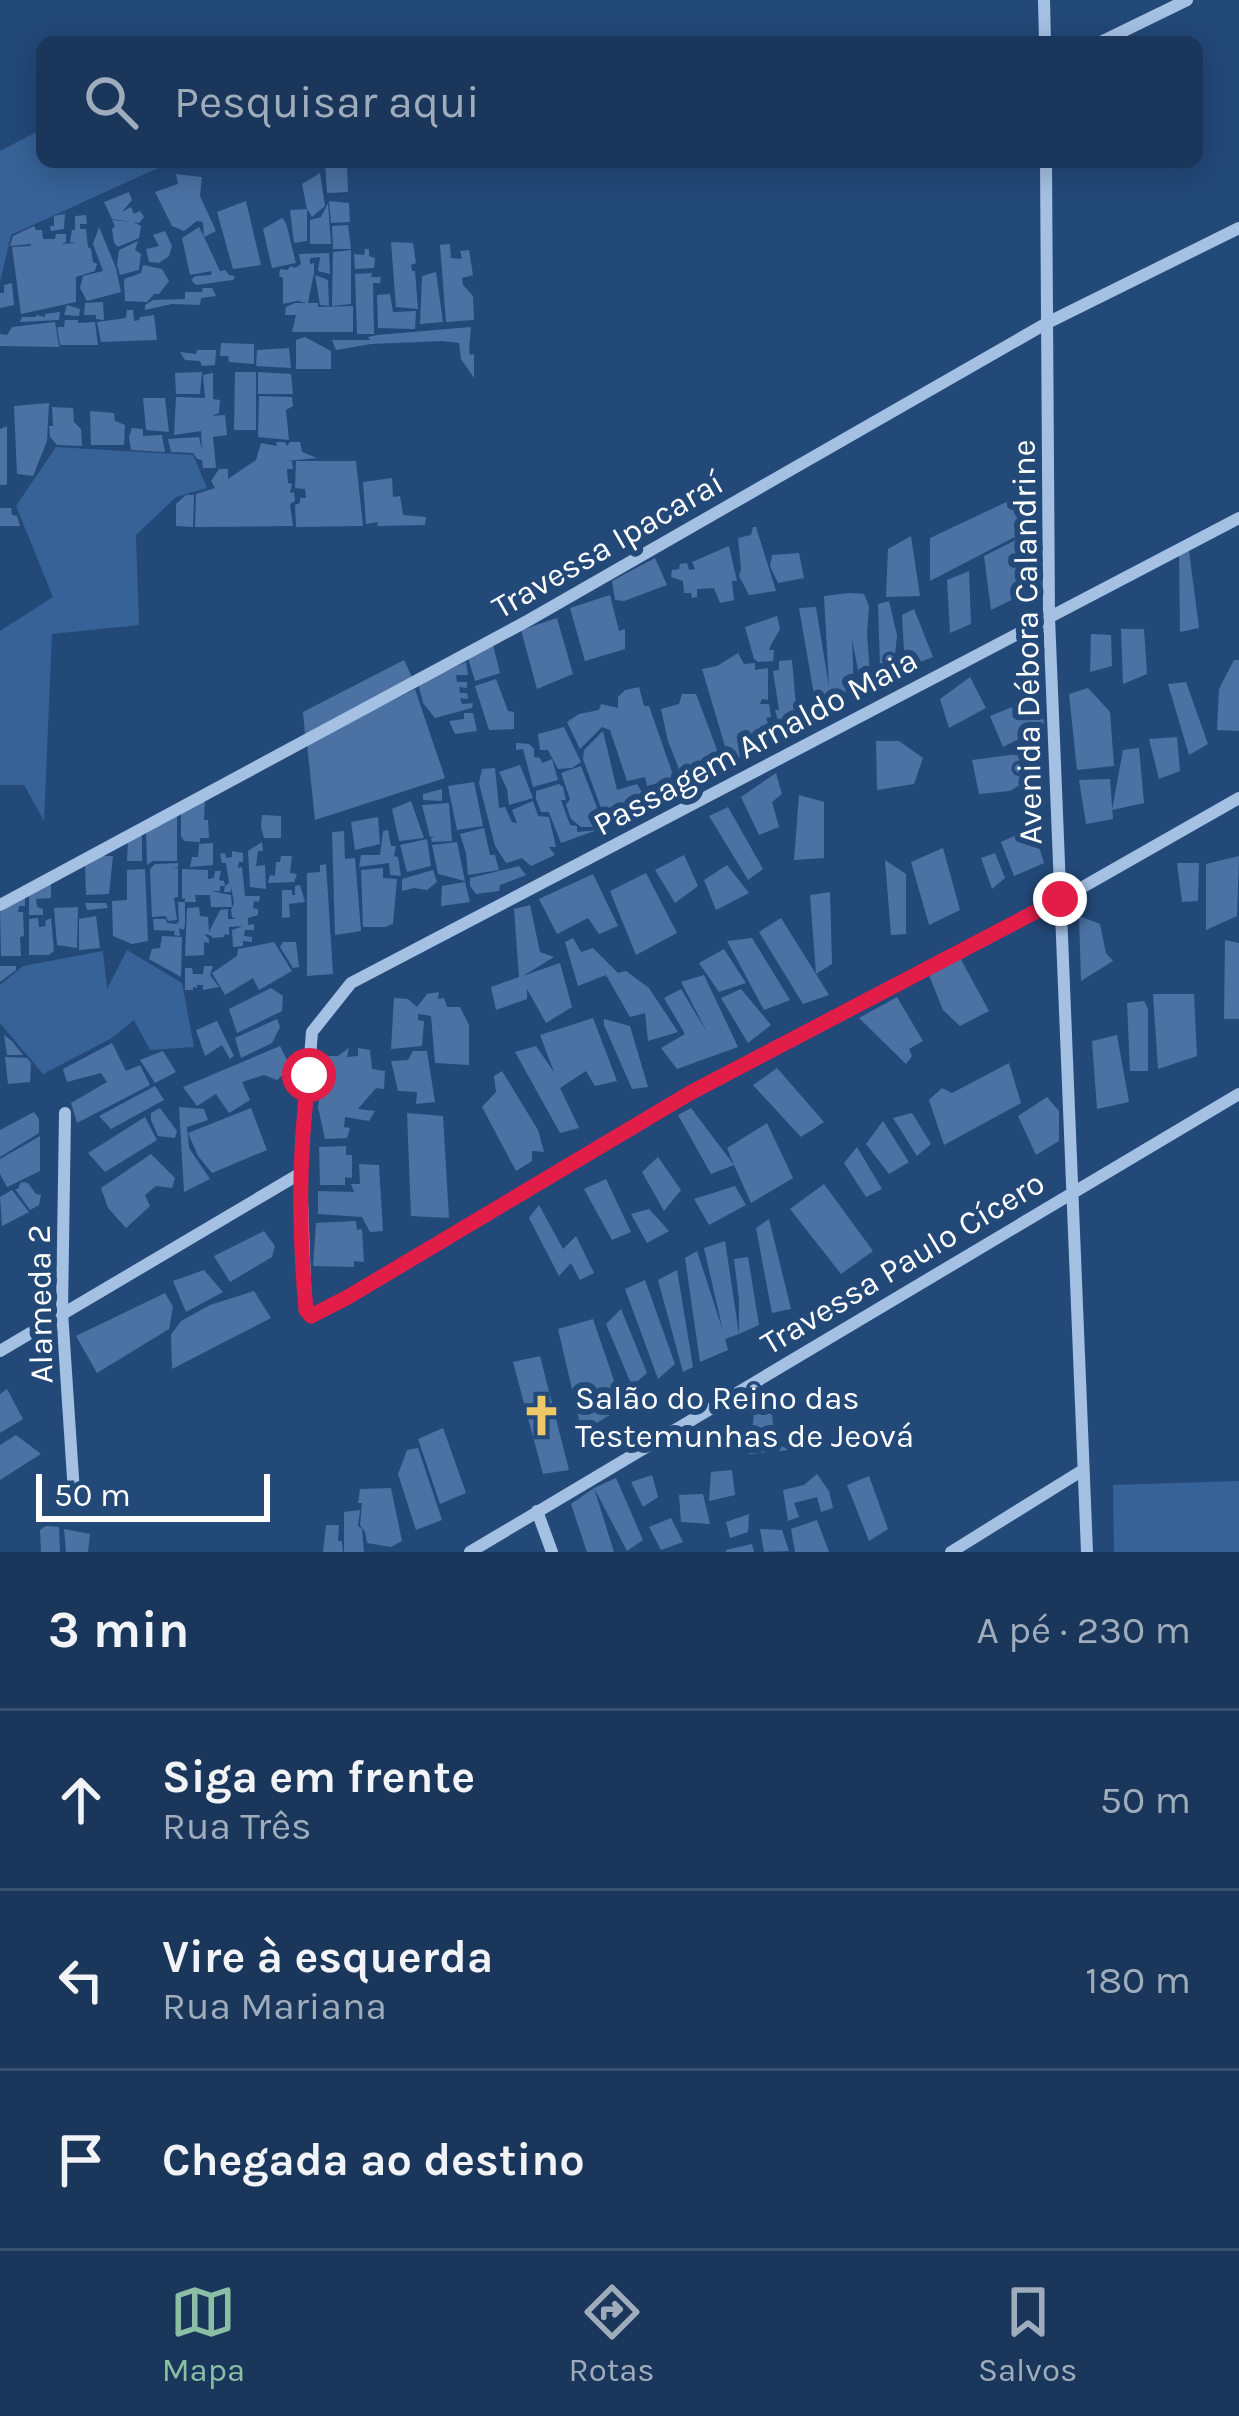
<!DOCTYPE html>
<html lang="pt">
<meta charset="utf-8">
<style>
:root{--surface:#1a375b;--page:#233f61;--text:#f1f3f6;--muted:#9facbb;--line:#385171;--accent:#8abfa5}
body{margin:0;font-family:Karla,sans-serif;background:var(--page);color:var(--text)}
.scale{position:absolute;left:36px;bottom:30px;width:234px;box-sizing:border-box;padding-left:12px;border:6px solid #fff;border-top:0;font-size:33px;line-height:42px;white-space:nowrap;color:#fff;-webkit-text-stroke:9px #234979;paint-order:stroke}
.stop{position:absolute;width:36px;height:36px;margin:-27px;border:9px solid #e11d48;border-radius:50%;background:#fff}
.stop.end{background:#e11d48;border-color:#fff;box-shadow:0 3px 12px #0008}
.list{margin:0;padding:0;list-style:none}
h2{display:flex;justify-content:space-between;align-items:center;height:156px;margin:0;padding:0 48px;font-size:51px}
h2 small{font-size:39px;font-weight:400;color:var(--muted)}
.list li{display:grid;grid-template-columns:78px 1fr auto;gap:36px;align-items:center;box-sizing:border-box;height:180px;padding:0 48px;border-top:3px solid var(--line)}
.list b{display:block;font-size:45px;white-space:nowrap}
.list p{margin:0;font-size:39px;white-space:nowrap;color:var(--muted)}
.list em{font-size:39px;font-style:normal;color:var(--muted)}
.icon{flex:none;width:66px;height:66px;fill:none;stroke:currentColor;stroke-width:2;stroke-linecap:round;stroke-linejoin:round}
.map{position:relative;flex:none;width:1239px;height:1552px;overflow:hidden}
.search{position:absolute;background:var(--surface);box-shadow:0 6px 30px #0003;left:36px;right:36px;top:36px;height:132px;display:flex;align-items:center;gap:30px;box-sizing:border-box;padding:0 42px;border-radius:18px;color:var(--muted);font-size:45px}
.sheet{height:696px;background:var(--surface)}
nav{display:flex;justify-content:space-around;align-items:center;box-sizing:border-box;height:168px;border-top:3px solid var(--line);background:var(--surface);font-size:33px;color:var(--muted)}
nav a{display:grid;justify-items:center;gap:6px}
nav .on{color:var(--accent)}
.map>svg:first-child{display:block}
</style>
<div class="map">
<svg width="1239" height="1552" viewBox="0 0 1239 1552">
<rect width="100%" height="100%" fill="#234979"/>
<path fill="#366297" d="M42 129V162H171L11 235 0 282V151Z
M56 447 193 455 207 488 176 497 136 535 139 625 52 634 44 821 24 785H0V631L53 597 16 506Z
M127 950 182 983 194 1047 150 1050 134 1020 112 1038 43 1074 0 1023V985L23 966 103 951 107 989Z
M1239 1481V1552H1114L1113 1485Z"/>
<path fill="#4b72a3" d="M325 162 347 163 348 192 327 193Z
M320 173 325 206 312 217 307 209V241L294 243 290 210 307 209 302 184Z
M176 174 202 177 200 196 216 231 204 237 220 271 225 270 229 275 235 276 233 280 196 285 191 280 195 276 211 275 212 271 190 275 182 238 199 227 204 237 203 222 197 221 184 231 172 226 155 192 178 184Z
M129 192 132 200 122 212 131 207 134 214 140 211 144 217 139 223 112 219 104 202Z
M246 201 261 265 233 269 217 212Z
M329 201 349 203 350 222 331 223Z
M328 203 331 244H310V220L321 217Z
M65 214 64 229 51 231 50 226H54V216Z
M86 215 87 224H80V229H86L88 247 91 249 93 262 97 264 95 271 76 277V302L21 314 12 247 31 246V244L10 246 13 236 34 226 36 230H42L43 239H55L56 234H66V242L61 244 76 243 70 242 72 230H75V216Z
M282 218 286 223 296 263 272 268 263 229Z
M112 220 133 222 141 226 139 238 118 247 114 243 112 229 115 226Z
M348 225 351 249H333L332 226Z
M99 227 116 268 121 292 87 301 80 288 83 276 103 271 93 244Z
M165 231 172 246 169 256 159 263 149 262 146 249 159 246 153 235Z
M138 241 135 250 141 254 139 270 120 275 117 265 119 250Z
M391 242 413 243 416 263 411 265 412 271H415L418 309 396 307Z
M450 244 451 258 462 259 460 251 469 250 473 275 462 278 463 285 473 296 474 320 446 322 440 245Z
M365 249H369V256L375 258 374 268 355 269 354 254 364 255Z
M351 250V304L332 306 333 252Z
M329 253 330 274 318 271 320 257 310 258V264L314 263V273L308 303H318V307L353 306V332H292L296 315H285L286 307 295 303H307L298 301 301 300 283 304V278L279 276 280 269 287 270 291 266 295 268 301 264 299 254Z
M143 265 162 269 169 281 159 294H154L147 302 125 301 124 279 141 273Z
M436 272 443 322 420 324 422 276Z
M372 273 371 277H381L380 283H373L374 334H357L355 274Z
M315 275 328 280 329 306 320 305Z
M12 283 14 305 0 308V293H4V285Z
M203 288H212L216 296 201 298 200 305 172 304 145 310V305L153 300 185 299V292H202Z
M390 294 393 312 416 311 415 329 378 328 377 295Z
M103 302 104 320 96 319V315H84L85 303Z
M67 305 80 309 79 316 64 315Z
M127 310H133L134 321 139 320 140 317 154 315 157 340 101 342 97 322 126 318Z
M60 312 59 320 20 322 22 317H36V315L45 317V314Z
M65 320H78V323L95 322 98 345H60L57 327H64Z
M55 322 59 347 0 346V334L7 335 12 327Z
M471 327 469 350 470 355 474 354V378L461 359 459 343 442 341 371 344 336 350 332 340H370L368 337 377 335Z
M305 337 331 351V369H296V340Z
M221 343 254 344V364L229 362 228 356H220Z
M289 348 291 368 256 366 257 350Z
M197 350H216L215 365 202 366 200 361 185 360 180 352 196 354Z
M202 372 200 394H176L175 373Z
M235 372H256V430H234Z
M258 372 291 374 293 394H258Z
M213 373V399L220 400 219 413 212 416 225 415 227 435 213 437 216 468H203L202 460 197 459 193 453 171 452 168 439 199 437 202 450 201 431 174 435 176 397 205 398 203 375Z
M259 396 292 397 293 406 286 410 289 440 258 437Z
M143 398H165L169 432 146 430Z
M49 403 47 441 33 476 17 474 14 406Z
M52 407 73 408 74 422 81 429 82 446 57 445 50 437 49 426H53Z
M90 411 114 413 115 421 125 425 124 445H91Z
M7 426V485H0V429Z
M132 428 143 429V436L162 435 165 452 131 450 129 437Z
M276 442H285L287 446 290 442H300L302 452 317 458 286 461H292L293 469H287L288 483 292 484 290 493 294 492 295 501 290 504 293 526 195 527 196 494 215 488 211 481 219 469H228V479L256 460 261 443 277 446Z
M296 461H356L363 526 296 527 295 505 300 503V498H306L305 489 295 488Z
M392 478 393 497 400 496 403 515 426 517 425 525 377 526 378 522 366 524 363 482Z
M186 495H194L193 527 176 526V504Z
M1017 497 1030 529 930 581V538Z
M0 508H11L12 515 17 516 20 526H0Z
M753 527H756L776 591 749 595 739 576 741 569 738 538 751 535Z
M1026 535 1042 585 991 610 984 556Z
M911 536 920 596 886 597 888 549Z
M729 546 737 581H732L734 600 720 603 714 588 697 589V597L692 598 691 593H684L683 581 671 577 672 570 679 569 680 564 687 563 689 570 695 569 692 562Z
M1189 551 1199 628 1180 632 1179 553Z
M799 553 804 578 778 583 770 566 772 555Z
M655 558 667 585 624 601 615 600 612 581Z
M969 571 971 624 950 633 947 580Z
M849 593 864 594 869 606 867 634 870 674 859 675 852 639 854 691 829 693 830 697 816 706 799 608 816 607 829 687 824 596Z
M610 595 619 631 625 629V649L585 661 570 608Z
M889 601 897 635 894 665 880 666 878 604Z
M914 609 933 657 905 668 902 615Z
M777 616 780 629 771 645 769 650H774L773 661 758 662 754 659 745 627Z
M557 618 573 674 537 689 521 630Z
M1121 629H1144L1147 674 1123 684Z
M1091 634 1111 635 1112 666 1090 672Z
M493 645 500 673 475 681 468 658Z
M738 653 744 664 755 663V670L768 668V700L762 699 760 704H769L771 717 766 718 774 738 730 763 702 669 717 666Z
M404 660 412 677 305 734 303 712Z
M792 660 796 706 801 718 807 716V723L795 731 781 733 775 710H779L773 671 779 670V661Z
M1234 660H1239V731L1217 730 1219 689Z
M466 662 468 675H456L457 682H467V688L459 687 460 693H467L468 699 460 698 462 704 473 703 472 708 435 718 423 703 419 687 422 682Z
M970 677 986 708 949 728 940 699Z
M496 679 508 711 514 712V729L489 730 475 686Z
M1186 682 1208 744 1189 755 1168 684Z
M639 687 644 706H649L672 772 670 780 647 786 645 777 627 781 610 730 602 727 580 749 567 722 579 714 599 710 601 704 618 708V697L625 690Z
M1088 688 1110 712 1114 766 1077 770 1069 694Z
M415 689 445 778 315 820 307 744Z
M682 694H696L722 763 700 768 679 769 668 741 661 709 679 704Z
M1037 697 1045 726 1003 747 990 716Z
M464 713H473L477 731 455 734 449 721 464 719Z
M564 727 581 762 572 768 558 769 548 750H540L538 734Z
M603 731 617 790 637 784 643 794 671 783 674 790 610 817 604 816 583 759 584 750Z
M1177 737 1180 771 1159 779 1149 739Z
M876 741H899L923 758 914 784 877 790Z
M516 743 529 744 534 749V757L540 758 542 763 552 759 558 780 533 787 523 749 516 750Z
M1139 748 1144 803 1112 810 1123 750Z
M1025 753 1039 773 1010 791 979 794 972 760Z
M520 765 533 798 509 805 507 789 499 772Z
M581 766 603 823 595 827H581L571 819 566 805 570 799 561 773Z
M495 768 499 808 505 807 512 822 517 823 512 810 533 801 538 816 549 817 556 847H549L555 855 531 866 522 858 506 863 495 846 479 783 482 769Z
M776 773 782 794 772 802 779 827 759 835 741 797Z
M1110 779 1113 819 1086 824 1079 780Z
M474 782 483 826 457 830 448 786Z
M559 784 563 787 566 800H561L570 825 577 826V832L597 830 561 843 548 810 549 812H541L536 799V791Z
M442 789V801L423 800V794Z
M799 795 824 802V858L794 860Z
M205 797 204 820H208L209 838H200V842L184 841 181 836V810Z
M411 801 424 838 399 841 392 809Z
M449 803 452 841 432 842 431 838 436 836 430 837 422 805Z
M728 807 763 869 748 880 709 816Z
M177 813V861H153L147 865 146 829Z
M262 815 281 816V838H264L261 827Z
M378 817 380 844 355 850 351 822Z
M484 828 490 855H495L499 870 468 875 466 853 460 834Z
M1033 828 1044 863 1014 876 1001 842Z
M388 830 391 846H396L394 856 398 857 401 876 390 875 389 863 359 867 361 855H380L383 831Z
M344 831 345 859 355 858 361 931 335 935 332 832Z
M142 832V861H127L128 840Z
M427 839 431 866 407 872 400 845Z
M262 842 263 851H258L256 866 265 865 266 889 250 887 248 851Z
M457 842 465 881 438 874 432 845Z
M213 843V865L190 867 192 857H198L199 844Z
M943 848 960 910 929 925 911 862Z
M232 851 243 853V862H239L238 868 242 867 245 896H260L259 902 254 901 253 908 258 909V915L248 918V925L254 924V930H245L244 936 252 937V942L243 941V946L233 947 232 930 243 926 229 927V935L225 934 224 937 212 938V936L204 934 209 939V943L204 942V955L185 956 187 908 199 907 200 916 208 917 209 932 220 910 228 909V919H236L232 917 231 910 234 903 231 886V892H224L225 886H220V891H211L231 895 232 907H211L210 895H195L196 902H185V924L184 930 179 928 180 936 174 935 175 931 154 930 153 919H166L167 923 177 924V921L179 924 178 902H185V898L182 899V869L208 870V879L214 878 215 871H221L219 880 224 881 225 886 229 883 226 863H222L220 854 225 853 226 858 232 857Z
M995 853 1005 878 992 889 981 858Z
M684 855 698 886 675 903 655 870Z
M95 856H113L109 894 86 895 85 862Z
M281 856H292L290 873 297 874 294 882 268 883 270 875 275 876 276 862H280Z
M1239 856 1237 916 1206 930V864Z
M885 860 906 874V934L891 935Z
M178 863V867L172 868H178V897L174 898 177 920 168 921 166 916 152 917 150 869 155 864Z
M1177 863H1199L1198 901 1182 902Z
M326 864 333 974 307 976V873L320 872V865Z
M727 865 749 893 716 910 704 880Z
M519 866 526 875 500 885 499 891 476 894 470 886V878Z
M383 868V878L397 879 393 924 385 927H363L361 870Z
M145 869 148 941 132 944 113 936 112 901 127 900V870Z
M433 870 437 882 427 890 414 888 402 891V879Z
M646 873 677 933 636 955 610 891Z
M593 874 618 926 599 934 588 918 557 934 539 899Z
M465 882 470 902 441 906 442 886Z
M51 884V898L36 899 37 907 43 909V915H29V892Z
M300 885 305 902 289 904 290 917 282 918V890H292V895H295V886Z
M830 892 832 964 816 974 829 995 803 1004 759 932 781 918 816 974 810 895Z
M25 894V906H19L18 912H23L24 936 20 937 21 956H1L0 907Z
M85 903H106L108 908 87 910Z
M530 905 540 952 554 957 523 976 560 963 572 1007 546 1023 527 989V999L496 1010 491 987 519 977 514 909Z
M78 907 77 948 57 945 54 908Z
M96 916 100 948 79 950V919Z
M1079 916 1100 924 1106 953 1113 961 1081 981Z
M38 918 39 927 46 926 45 921 51 918 54 951 49 955H29V919Z
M162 936 182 937 181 977 149 959 152 949 160 948Z
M573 938 581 952 593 948 618 973 626 971 649 988 678 1032 648 1041 645 1013 630 1017 606 975 578 986 565 942Z
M752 938 790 1000 764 1010 727 941Z
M1225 940 1239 943V1019H1224Z
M274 942 292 971 259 990 253 978 225 995 212 973 237 956 238 949Z
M283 942H296L299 967 293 968 280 947Z
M724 949 746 983 719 992 699 963Z
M959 956 989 1011 960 1026 943 1010 929 975Z
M0 966H16V970L0 982Z
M204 966H213L210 975 219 987 203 990V985H197V988L193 987V990H185V968H192L193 974H203Z
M704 975 738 1047 677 1069 661 1048 685 1034 664 998 681 989 708 1034 681 982Z
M271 988 283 996 282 1011 237 1033 229 1009Z
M741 989 771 1025 748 1043 721 998Z
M439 992 438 999 444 998 447 1007H460L469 1025V1065L435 1063 431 1016 418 1014V1020L424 1021 422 1046 391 1049 394 998 408 999 417 1007 427 994Z
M1153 994H1194L1197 1056 1158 1069Z
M897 997 923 1041 909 1049 912 1056 906 1064 859 1018Z
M1144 1001 1148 1009V1071H1130L1127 1003Z
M593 1018 617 1081 595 1086 586 1071 560 1088 579 1128 560 1133 515 1052 536 1046 554 1072 540 1035Z
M277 1019 280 1027 272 1043 241 1058 235 1038Z
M604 1019 630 1026 648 1087 632 1089 604 1025Z
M217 1021 234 1056 230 1059 222 1045 205 1056 196 1030Z
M4 1035 12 1041 23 1055H7Z
M1117 1035 1129 1102 1097 1109 1092 1041Z
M112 1043 126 1071 140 1065 150 1085 77 1123 71 1103 107 1082 101 1073 67 1082 63 1069Z
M280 1046 291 1068 277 1080 264 1075 242 1082 250 1100 229 1113 216 1094 197 1106 183 1087Z
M349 1048 347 1057 358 1056V1048L370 1050 372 1069 385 1071 384 1089 376 1088 358 1109 375 1111 369 1121 345 1117 344 1127 350 1128 347 1138 325 1139 318 1107 321 1086 316 1088 315 1080 321 1056H338Z
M163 1051 176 1072 155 1083 140 1060Z
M413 1051H427L435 1102 416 1104 417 1092 398 1091 391 1061 408 1060Z
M5 1057 27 1058 31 1063 30 1082 8 1084Z
M1009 1063 1021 1103 944 1145 929 1100 942 1088 952 1093Z
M777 1068 824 1122 801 1137 753 1085Z
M502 1071 538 1130 544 1152 532 1151V1161L516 1171 482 1107 496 1092 494 1076Z
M155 1086 164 1100 111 1129 99 1116Z
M1047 1097 1059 1111V1141L1036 1155 1018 1116Z
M179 1107 204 1109 208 1120 187 1127 189 1148 210 1179 184 1192Z
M160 1108 177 1131 175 1138 158 1136 151 1120V1113Z
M251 1108 267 1150 212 1173 198 1156 188 1133Z
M691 1108 734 1165 727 1148 767 1123 793 1178 751 1203 734 1165 711 1174 678 1115Z
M34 1112 39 1119V1133L0 1157V1130Z
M407 1113 443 1116 449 1218 411 1216Z
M912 1113 931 1144 917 1156 893 1118Z
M145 1117 157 1140 105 1172 88 1153Z
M883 1121 909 1162 889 1174 866 1144Z
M40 1136V1171L7 1187 0 1174V1159Z
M346 1146V1155H352V1178L345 1177V1185H320L319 1147Z
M857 1147 882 1189 866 1197 844 1163Z
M151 1154 175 1178 172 1188 156 1186 145 1195 150 1206 126 1228 108 1208 101 1188Z
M658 1157 681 1190 664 1211 642 1172Z
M359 1164 379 1165 383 1231 370 1232 362 1217 318 1214V1191L354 1192 351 1184H360Z
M606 1179 631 1232 612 1240 584 1189Z
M21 1182 28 1183 36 1194 41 1195 39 1205 30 1210 15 1189H18Z
M824 1184 873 1251 841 1274 790 1209Z
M735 1186 746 1205 709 1225 694 1199Z
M12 1190 29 1212 2 1226 0 1197Z
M539 1205 563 1249 576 1236 594 1273 580 1280 571 1263 559 1276 529 1218Z
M649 1209 669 1231 647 1243 631 1214Z
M769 1219 791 1309 772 1313 756 1228Z
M356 1221 357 1230 362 1229 364 1262 354 1261V1267L313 1266 316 1223Z
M264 1231 275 1246 272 1257 230 1282 214 1256Z
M725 1241 739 1334 725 1339 728 1350 700 1362 685 1258 697 1251 723 1331 704 1248Z
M748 1257 759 1325 739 1334V1300L734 1259Z
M204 1270 223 1292 186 1312 173 1281Z
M677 1270 693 1367 683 1372 658 1280Z
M645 1280 675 1364 658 1379 625 1289Z
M254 1291 271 1318 172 1369 171 1335 181 1321 210 1305Z
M165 1293 173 1307 169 1329 97 1373 76 1336Z
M621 1309 647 1373 632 1386 606 1324Z
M593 1319 623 1407 582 1432 558 1329Z
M540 1356 569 1470 543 1474 513 1362Z
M7 1389 23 1419 0 1433V1394Z
M775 1403 772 1413 774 1442 789 1450 749 1454 755 1406Z
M443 1428 466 1493 440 1504 418 1439Z
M16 1435 41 1454 0 1480V1445Z
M418 1448 442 1520 416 1530 398 1474 407 1450Z
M732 1470 735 1495 709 1501 711 1472Z
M817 1474 829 1491 833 1508 821 1512 817 1497 794 1503 799 1517 788 1521 783 1490 804 1485Z
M652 1475 658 1497 643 1507 631 1482Z
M869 1476 888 1529 869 1541 847 1485Z
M616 1478 643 1540 627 1551 594 1488Z
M391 1488 402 1541 391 1547 367 1543 365 1532 360 1525 362 1503H358L360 1489Z
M594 1488 614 1552H587L571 1504Z
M703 1494 710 1524 681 1522 679 1495Z
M360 1510 358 1526 362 1529 364 1552H344V1512Z
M749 1514 748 1532 730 1538 726 1522Z
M671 1518 683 1542 661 1550 649 1527Z
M817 1520 829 1552H795L791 1529Z
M326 1525H339L338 1541H342L343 1552H323Z
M46 1526 59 1527 60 1552H41L40 1530Z
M64 1529 90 1534 88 1552H66Z
M760 1529 782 1530 789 1551 764 1552Z
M752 1544 754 1552H726V1550Z"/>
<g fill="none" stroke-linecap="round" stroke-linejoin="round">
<path stroke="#a4c1e4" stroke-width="12" d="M1044 0 1045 42
M1101 42 1187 0
M1046 162 1049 617 1087 1552
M1239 518 351 983 312 1032 301 1173 306 1310 311 1316 348 1297 690 1093 1060 900 1239 798
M0 905 529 620 1047 323 1239 228
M65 1113 62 1312 74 1493
M0 1351 301 1173
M537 1511 552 1552
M470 1552 1239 1094
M951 1552 1083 1470"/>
</g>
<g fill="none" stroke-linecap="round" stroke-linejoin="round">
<path stroke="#e11d48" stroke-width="15" d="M309 1075C298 1152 299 1233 306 1310L311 1316 348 1297 690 1093 1060 899"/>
</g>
<defs>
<symbol id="church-bare" viewBox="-9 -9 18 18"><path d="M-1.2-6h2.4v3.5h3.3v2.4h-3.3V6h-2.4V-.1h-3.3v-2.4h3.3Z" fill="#efc767" stroke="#234979" stroke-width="2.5" paint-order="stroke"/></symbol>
</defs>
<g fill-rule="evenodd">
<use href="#church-bare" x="512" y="1386" width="59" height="59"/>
</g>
<g text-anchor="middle" stroke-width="12" stroke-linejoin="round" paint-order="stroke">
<g font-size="33" fill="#fff" stroke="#234979">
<text transform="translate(607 544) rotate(-30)" y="12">Travessa Ipacaraí</text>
<text transform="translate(1026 642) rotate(-91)" y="12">Avenida Débora Calandrine</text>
<text transform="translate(755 741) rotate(-28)" y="12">Passagem Arnaldo Maia</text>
<text transform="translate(902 1262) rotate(-31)" y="12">Travessa Paulo Cícero</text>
<text transform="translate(39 1304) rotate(-91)" y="12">Alameda 2</text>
</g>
<g font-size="33" fill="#fff" stroke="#234979" text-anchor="start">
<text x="575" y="1409">Salão do Reino das<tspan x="575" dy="38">Testemunhas de Jeová</tspan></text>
</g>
</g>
</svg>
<div class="scale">50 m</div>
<div class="stop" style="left:309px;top:1075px"></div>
<div class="stop end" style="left:1060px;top:899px"></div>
<div class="search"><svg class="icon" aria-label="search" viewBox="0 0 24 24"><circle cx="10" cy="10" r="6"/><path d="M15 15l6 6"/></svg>Pesquisar aqui</div>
</div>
<section class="sheet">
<h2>3 min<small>A pé · 230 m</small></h2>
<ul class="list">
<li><svg class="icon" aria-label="ahead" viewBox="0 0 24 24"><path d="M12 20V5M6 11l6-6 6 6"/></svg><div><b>Siga em frente</b><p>Rua Três</p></div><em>50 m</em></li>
<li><svg class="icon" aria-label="left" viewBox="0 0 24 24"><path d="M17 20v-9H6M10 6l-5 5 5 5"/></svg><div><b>Vire à esquerda</b><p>Rua Mariana</p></div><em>180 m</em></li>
<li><svg class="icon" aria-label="arrive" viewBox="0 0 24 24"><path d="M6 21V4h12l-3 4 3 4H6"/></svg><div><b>Chegada ao destino</b></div></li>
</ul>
</section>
<nav>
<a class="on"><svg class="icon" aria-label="map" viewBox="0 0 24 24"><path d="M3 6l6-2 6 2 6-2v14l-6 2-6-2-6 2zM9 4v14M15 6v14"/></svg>Mapa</a>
<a><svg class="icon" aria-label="directions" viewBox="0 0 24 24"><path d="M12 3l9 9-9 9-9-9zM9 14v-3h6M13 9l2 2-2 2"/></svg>Rotas</a>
<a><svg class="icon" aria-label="saved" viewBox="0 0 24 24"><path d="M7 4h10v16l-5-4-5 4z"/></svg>Salvos</a>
</nav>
